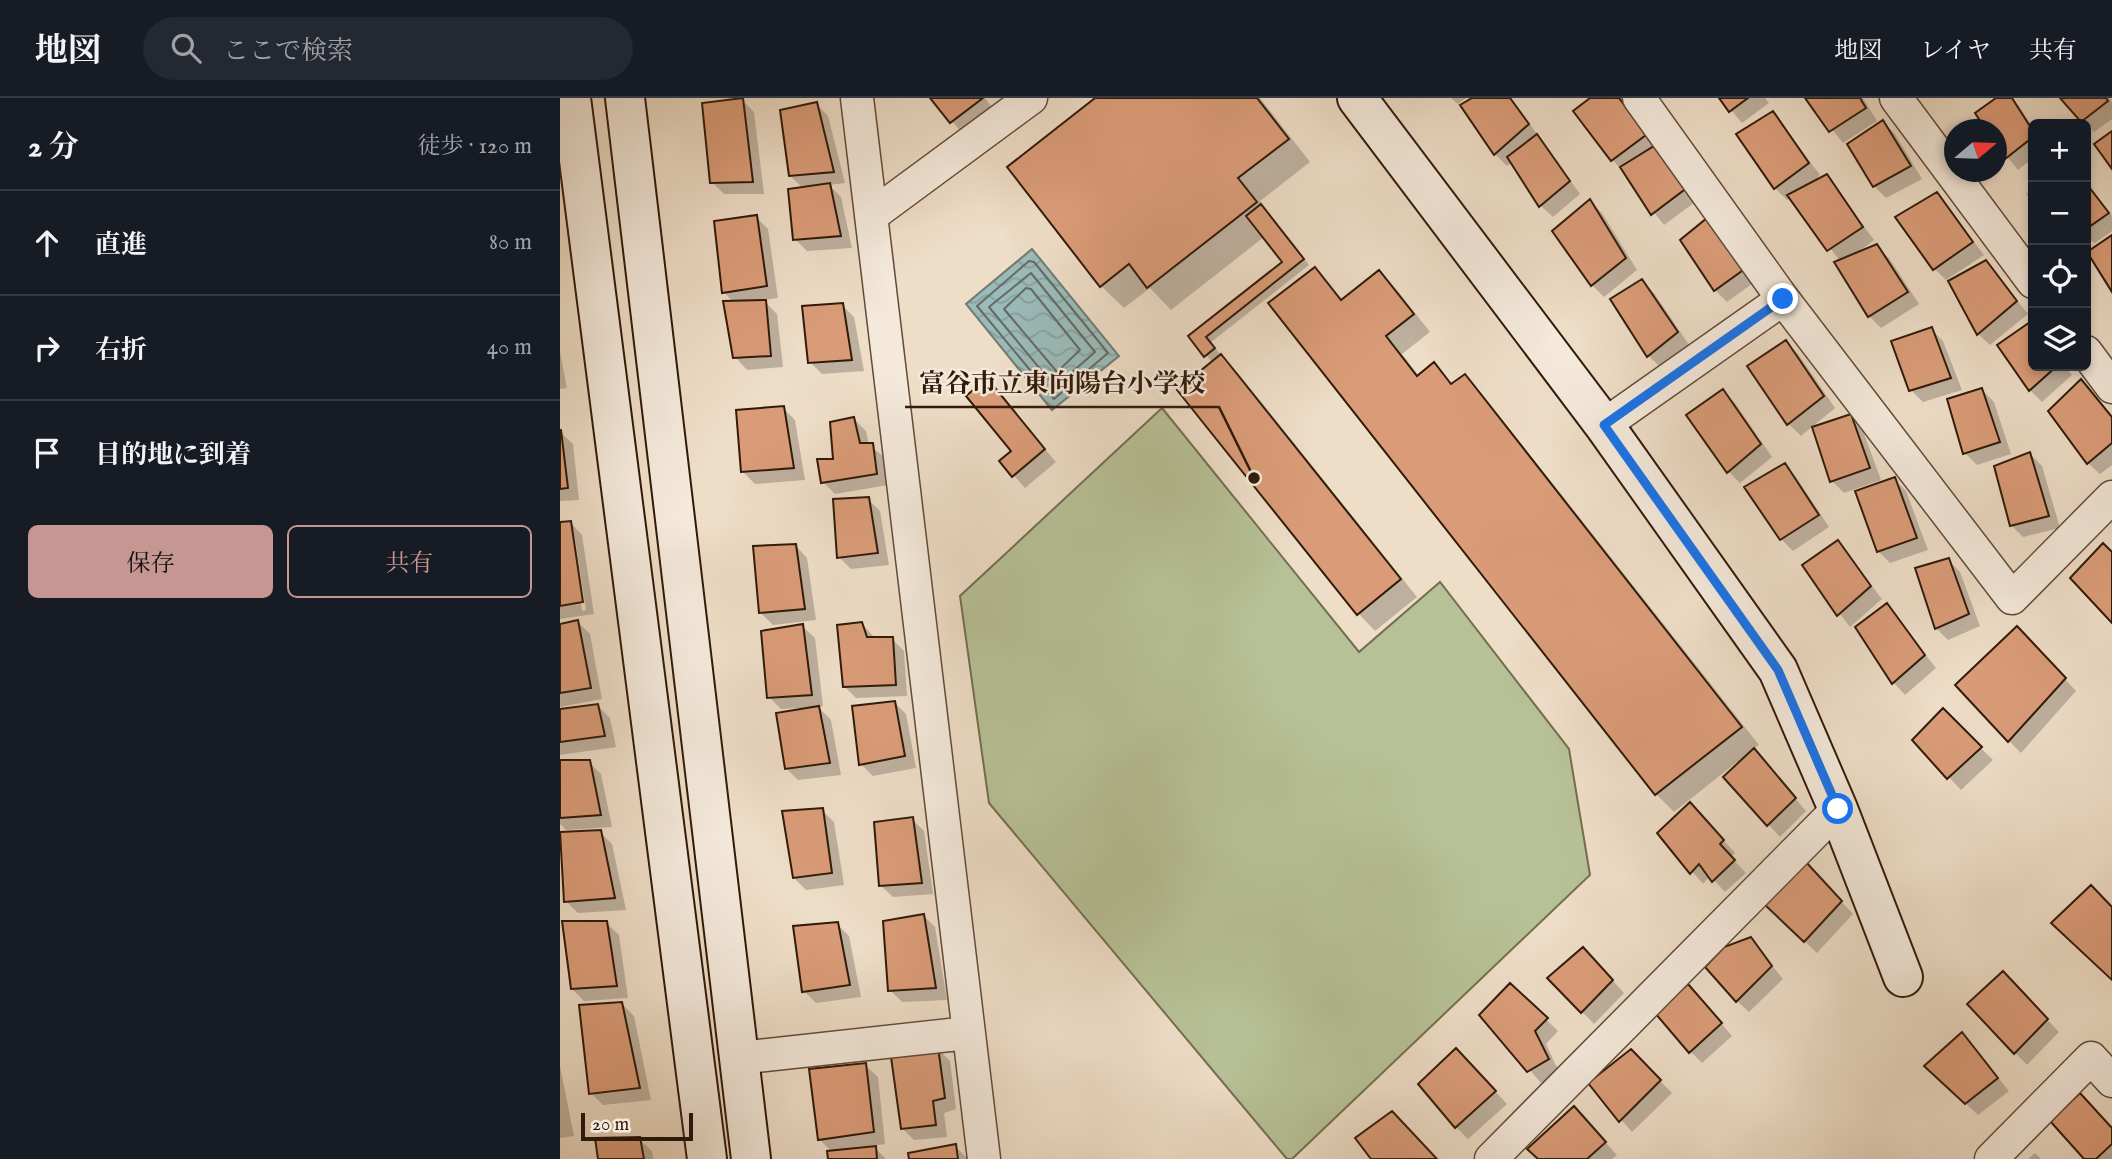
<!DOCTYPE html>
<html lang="ja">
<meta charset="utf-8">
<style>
:root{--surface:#171b24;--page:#242831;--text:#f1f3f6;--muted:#9ea1a6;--line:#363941;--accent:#c59692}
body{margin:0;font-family:"IM FELL English","Noto Serif JP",serif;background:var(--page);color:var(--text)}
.controls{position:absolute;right:21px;top:21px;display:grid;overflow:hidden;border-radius:10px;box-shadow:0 4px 10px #0003}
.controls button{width:63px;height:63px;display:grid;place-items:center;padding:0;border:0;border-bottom:2px solid var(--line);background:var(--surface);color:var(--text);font:35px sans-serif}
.compass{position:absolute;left:1384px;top:21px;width:63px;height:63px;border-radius:50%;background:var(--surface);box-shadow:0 4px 10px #0003;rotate:71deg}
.scale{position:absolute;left:21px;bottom:18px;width:112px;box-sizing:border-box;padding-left:7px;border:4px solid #301a0a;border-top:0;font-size:19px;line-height:24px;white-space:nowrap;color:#301a0a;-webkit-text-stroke:5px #f4e9db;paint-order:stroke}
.stop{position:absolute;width:21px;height:21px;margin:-16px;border:5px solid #1a73e8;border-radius:50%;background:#fff}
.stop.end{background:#1a73e8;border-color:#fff;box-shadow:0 2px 7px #0008}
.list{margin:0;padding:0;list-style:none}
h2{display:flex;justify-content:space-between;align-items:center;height:91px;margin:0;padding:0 28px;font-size:30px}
h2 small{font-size:23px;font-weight:400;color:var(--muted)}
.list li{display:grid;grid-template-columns:46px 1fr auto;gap:21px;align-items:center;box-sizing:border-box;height:105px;padding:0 28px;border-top:2px solid var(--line)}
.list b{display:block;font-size:26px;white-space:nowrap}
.list em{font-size:23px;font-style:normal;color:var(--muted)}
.actions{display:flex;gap:14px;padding:21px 28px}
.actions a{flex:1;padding:16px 0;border:2px solid var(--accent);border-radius:10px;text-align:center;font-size:24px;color:var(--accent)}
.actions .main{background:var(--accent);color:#111}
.icon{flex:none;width:38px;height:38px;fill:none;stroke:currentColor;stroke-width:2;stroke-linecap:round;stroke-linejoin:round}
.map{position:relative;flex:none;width:1552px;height:1061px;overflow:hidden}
header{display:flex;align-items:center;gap:42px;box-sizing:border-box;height:98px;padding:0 35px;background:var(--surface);border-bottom:2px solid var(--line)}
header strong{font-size:33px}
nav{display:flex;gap:38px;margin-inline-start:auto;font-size:24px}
.search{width:490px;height:63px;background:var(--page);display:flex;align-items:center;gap:18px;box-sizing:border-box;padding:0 24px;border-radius:38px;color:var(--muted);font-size:26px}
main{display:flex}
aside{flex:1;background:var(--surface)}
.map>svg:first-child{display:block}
</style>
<header>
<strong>地図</strong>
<div class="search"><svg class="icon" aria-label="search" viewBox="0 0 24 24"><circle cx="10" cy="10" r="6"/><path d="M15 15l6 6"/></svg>ここで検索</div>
<nav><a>地図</a><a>レイヤ</a><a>共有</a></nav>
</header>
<main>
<aside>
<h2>2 分<small>徒歩 · 120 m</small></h2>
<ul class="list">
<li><svg class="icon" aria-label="ahead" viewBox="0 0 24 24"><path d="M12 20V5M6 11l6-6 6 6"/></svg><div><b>直進</b></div><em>80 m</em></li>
<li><svg class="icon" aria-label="right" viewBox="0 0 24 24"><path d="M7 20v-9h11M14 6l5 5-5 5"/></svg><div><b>右折</b></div><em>40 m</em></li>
<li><svg class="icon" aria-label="arrive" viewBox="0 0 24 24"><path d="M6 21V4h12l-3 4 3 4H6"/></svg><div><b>目的地に到着</b></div></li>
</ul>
<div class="actions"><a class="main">保存</a><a>共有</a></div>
</aside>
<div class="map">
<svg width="1552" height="1061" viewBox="0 0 1552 1061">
<defs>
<pattern id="water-waves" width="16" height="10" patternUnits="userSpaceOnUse" patternTransform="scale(1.75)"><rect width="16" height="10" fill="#9abbba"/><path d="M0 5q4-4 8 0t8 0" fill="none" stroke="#85a09f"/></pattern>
</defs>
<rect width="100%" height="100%" fill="#eeddc7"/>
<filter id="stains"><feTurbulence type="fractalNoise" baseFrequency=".00286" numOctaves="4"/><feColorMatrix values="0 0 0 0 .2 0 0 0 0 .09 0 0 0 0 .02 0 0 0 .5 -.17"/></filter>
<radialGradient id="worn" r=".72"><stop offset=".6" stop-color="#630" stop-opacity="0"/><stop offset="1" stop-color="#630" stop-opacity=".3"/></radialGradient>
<path fill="#b7c197" stroke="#746e50" stroke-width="2" d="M602 310 799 554 880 484 1009 651 1030 777 732 1061H727L429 705 400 498Z"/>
<path fill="url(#water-waves)" stroke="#707b74" stroke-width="2" d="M472 151 559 258 492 312 406 206Z"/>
<path fill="#0003" fill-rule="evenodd" d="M372 0H425L434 12 403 36Z
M538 0H700L750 64 700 103 749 167 650 245 679 276 857 499 815 533 798 515 653 265 630 239 724 164 704 139 611 212 590 190 564 210 541 188Z
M891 0H906L898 6Z
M915 0H951L1020 96 993 119 981 108 952 64 947 68 935 56 903 8Z
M1033 0H1060L1138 102 1104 127 1015 13Z
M1161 0H1205L1209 5 1182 25Z
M1247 0H1303L1317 23 1283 45Z
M1439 0H1453L1473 29V60L1458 72 1436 45Z
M1502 0H1549L1552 5V21L1534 34Z
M182 2 194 14 204 96H164L152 84Z
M256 6 268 18 285 85 269 87 281 99 292 150 247 153 235 141 243 90 230 78Z
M1213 15 1260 77 1252 86 1266 78 1314 142 1293 158 1316 148 1329 160 1359 206 1321 230 1309 218 1280 163 1231 99 1227 102 1215 90 1179 37Z
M1323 24 1335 36 1362 81 1326 100 1314 88Z
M1526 84 1552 118V133L1535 145 1526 139Z
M1473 90V106L1466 96Z
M1377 96 1424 157 1386 182 1374 170Z
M1030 103 1042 115 1077 172 1044 199 1032 187Z
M196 119 208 131 218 200 203 202 217 216 223 269 187 272 175 259 174 205 164 194Z
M1147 122 1196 183 1167 204 1155 192 1122 142Z
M1426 164 1468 216 1430 247 1418 236Z
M754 171 783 203 819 174 837 192 870 234 842 256 859 278 874 267 893 287 904 278 922 296 1199 647 1193 651 1246 713 1220 739 1165 679 1179 666 1177 664 1114 714 1096 696 711 206Z
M1082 183 1094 195 1129 247 1101 270 1089 258 1053 202Z
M282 207 294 219 304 273 262 276 250 264Z
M1470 227 1473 230V268H1505L1512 277 1482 304 1470 292Z
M1371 231 1383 243 1402 292 1363 304 1351 292Z
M1226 244 1238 256 1275 310 1241 338 1229 326 1189 269Z
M0 254 7 290 0 291Z
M427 283 496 364 465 390 441 363 453 353Z
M1521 283 1552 319V367L1540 376 1528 365Z
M1422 292 1434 304 1451 356 1417 367 1405 355Z
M1163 294 1175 305 1212 359 1180 385 1168 373Z
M223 310 235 322 245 382 195 386 183 374Z
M1290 318 1302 330 1321 382 1284 395 1272 383Z
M294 321 306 333 309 347 324 359 328 387 275 396 263 384Z
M0 334 13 346 19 402 0 403Z
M1470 356 1482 368 1500 430 1463 439 1451 427Z
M1224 367 1236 379 1269 429 1233 453 1221 441Z
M1334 381 1346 393 1368 452 1330 465 1318 453Z
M308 401 320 413 329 467 291 471 279 459Z
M10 424 22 437 34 516 0 521V426ZM11 435H14L26 512 22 513Z
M1278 444 1322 501 1290 529 1244 468Z
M235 447 247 460 256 522 213 527 201 515Z
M1388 462 1400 474 1420 528 1388 542 1376 530Z
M1327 508 1376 570 1345 597 1334 585 1298 529Z
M18 524 30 536 42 601 0 609V527Z
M302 526 315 540 332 541 344 553 347 598 296 600 284 588Z
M242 528 255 540 263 608 258 609 271 622 281 677 238 682 226 670 238 610 221 611 209 599Z
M1469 542 1516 593 1461 655 1449 643Z
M334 604 346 616 356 670 313 678 301 666Z
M37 607 50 620 56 649 0 657V613Z
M1383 612 1433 662 1401 692 1354 642Z
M0 664H29L41 676 52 729 6 732 0 726Z
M262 712 274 724 284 787 246 792 234 780Z
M1142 719 1175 755 1171 759 1186 775 1165 794 1150 778 1143 786 1099 735Z
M352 721 364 733 373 796 333 799 320 787Z
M40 734 52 746 66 812 18 815 6 803 0 736Z
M1257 777 1293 816 1257 855 1206 806Z
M363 817 375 829 387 902 342 904 330 892Z
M46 825 59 837 68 900 24 903 12 891Z
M277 826 289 838 301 899 256 905 244 893Z
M1191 841 1223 881 1189 914 1177 903Z
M1035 863 1064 895 1034 926 989 880Z
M1443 875 1499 934 1467 967 1409 906Z
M950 887 998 933 986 946 999 974 981 985 922 917Z
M1140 900 1172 938 1142 965 1130 953Z
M62 906 74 918 91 1002 43 1007 31 995Z
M1402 936 1449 993 1418 1017 1379 980Z
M377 950 390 963 396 1011 384 1015 387 1039 354 1042 342 1030Z
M1071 954 1112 995 1072 1034 1030 986Z
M908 964 947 1006 908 1041 896 1029Z
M305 967 318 979 325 1046 313 1048 326 1061H269L272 1054 259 1041Z
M0 968 14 1038 0 1040Z
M1026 1023 1057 1057 1052 1061H979Z
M1552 1031V1061H1526Z
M79 1041 92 1053 93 1061H40Z
M395 1048 408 1061H351Z
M1475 1055 1481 1061H1468Z"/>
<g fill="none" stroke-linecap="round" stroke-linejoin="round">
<path stroke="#656a62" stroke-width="2" d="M469 163 474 164 548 255 494 301 417 208Z
M471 175 535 254 495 289 429 209Z
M466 190 471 191 520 252 497 274 444 211Z"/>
</g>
<path fill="#da9c78" stroke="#301a0a" stroke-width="2" d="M183 0 193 84 150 85 142 5Z
M370 0H423L390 25Z
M535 0H697L729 41 678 80 697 104 587 190 569 166 540 189 447 69Z
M912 0H950L969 26 934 57 900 7Z
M1030 0H1059L1086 37 1051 63 1013 13Z
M1159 0H1188L1169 14Z
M1245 0H1300L1306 10 1269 34Z
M1436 0H1452L1473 33V39L1445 61 1436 48V32H1426L1415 15Z
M1500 0H1546L1548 3 1521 24Z
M257 4 274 74 229 78 220 12Z
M1213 13 1249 65 1214 91 1176 36Z
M1323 22 1351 68 1313 89 1287 46Z
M1552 33V71L1534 46Z
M977 36 1010 83 979 109 947 59Z
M1094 48 1128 89 1091 117 1060 69Z
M1267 76 1303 129 1267 153 1227 97Z
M270 85 281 138 233 142 228 91Z
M1526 85 1549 115 1526 131Z
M1377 94 1413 144 1373 172 1335 119Z
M1030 101 1066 160 1031 188 992 133Z
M701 106 744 161 646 239 655 250 644 259 628 238 722 164 686 118Z
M197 117 207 188 162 195 154 123Z
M1147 120 1186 170 1154 193 1120 142Z
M1552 137V194L1527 154Z
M1317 146 1348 194 1308 219 1274 164Z
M1426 162 1457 203 1417 237 1388 183Z
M755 169 781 202 819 172 854 216 826 238 857 278 874 264 891 286 905 276 1182 629 1095 697 708 205Z
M1082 181 1118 234 1087 259 1050 201Z
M206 202 211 258 173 260 163 203Z
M283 205 292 262 248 265 242 208Z
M1470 224 1473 228V268H1497L1469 293 1437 247Z
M1372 229 1391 280 1349 293 1331 243Z
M1226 242 1264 298 1227 327 1187 268Z
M661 256 841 481 797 517 617 292Z
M427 280 485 351 452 379 439 363 451 353 406 298Z
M1521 281 1552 319V345L1527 366 1488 313Z
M1422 290 1440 344 1403 356 1387 301Z
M1163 291 1201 346 1167 375 1126 317Z
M224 308 234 370 181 374 176 312Z
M1291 316 1310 370 1270 384 1252 329Z
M294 319 300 345H313L317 376 261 385 257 361H273L270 324Z
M0 332H1L8 390 0 391Z
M1470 354 1489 418 1450 428 1434 368Z
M1225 365 1259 417 1220 442 1184 389Z
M1335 379 1357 440 1317 454 1295 393Z
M309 399 318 455 277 460 273 401Z
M11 423 23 504 0 508V424Z
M1278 442 1311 488 1277 518 1242 467Z
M1543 445 1552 454V525L1510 480Z
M236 446 245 511 199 515 193 448Z
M1389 460 1409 516 1375 531 1355 470Z
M1327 505 1365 557 1332 586 1295 529Z
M18 522 31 590 0 595V526Z
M302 524 307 539H333L336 587 283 589 277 527Z
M243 526 252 597 207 600 201 533Z
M1457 528 1506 580 1448 644 1395 587Z
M335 603 345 658 299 667 292 608Z
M38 606 45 638 0 644V611Z
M259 608 270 665 225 671 216 615Z
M1383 610 1422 649 1387 681 1352 642Z
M1194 650 1236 700 1207 728 1163 679Z
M0 662H30L41 717 0 720Z
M1130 704 1164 742 1160 746 1175 762 1152 784 1139 766 1130 776 1097 735Z
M263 710 272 775 233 780 222 713Z
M353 719 362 785 319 788 314 724Z
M41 732 55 800 4 804 0 734Z
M1245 763 1282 803 1244 844 1204 806Z
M1531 787 1552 809V882L1491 825Z
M364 816 376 890 328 893 323 823Z
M2 823H47L57 888 11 891Z
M278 824 290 887 242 894 233 828Z
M1191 839 1212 868 1176 904 1145 869 1164 849Z
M1023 849 1053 882 1021 915 987 880Z
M1443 873 1488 921 1454 956 1407 906Z
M950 885 988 920 975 933 989 961 967 974 919 917Z
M1128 886 1162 925 1129 955 1095 915Z
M62 904 80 990 29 996 19 907Z
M1402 934 1438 980 1405 1006 1364 968Z
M378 949 385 1000 373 1003 376 1027 341 1031 330 952Z
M896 950 936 993 895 1030 858 986Z
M1071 951 1101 982 1059 1024 1028 985Z
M306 965 314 1034 258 1042 249 971Z
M1520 995 1552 1030V1046L1536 1061H1524L1490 1023Z
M1014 1008 1046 1044 1027 1061H978L967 1051Z
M832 1013 877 1061H811L795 1040Z
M80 1039 84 1061H38L35 1040Z
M396 1046 398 1061H349L348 1055Z
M316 1048 317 1061H268L267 1053Z"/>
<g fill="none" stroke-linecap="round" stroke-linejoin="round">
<defs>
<path id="street" d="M297 0 424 1061
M1079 0 1223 201 1452 500 1552 399
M1336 0 1473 184
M311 118 471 0
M1526 254 1552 289
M1044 327 1223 201
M179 960 408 935
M931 1061 1278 711
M1431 1061 1531 960 1552 983"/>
<path id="secondary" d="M11 0 147 1061
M65 0 191 1061
M797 0 1044 327 1218 572 1278 711 1343 879"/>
</defs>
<use href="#street" stroke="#604b39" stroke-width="35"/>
<use href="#secondary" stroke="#301a0a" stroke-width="42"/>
<use href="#street" stroke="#f4e9db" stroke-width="32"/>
<use href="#secondary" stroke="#f4e9db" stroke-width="38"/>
</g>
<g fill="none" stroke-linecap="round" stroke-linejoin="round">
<path stroke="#1a73e8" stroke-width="9" d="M1223 201 1044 327 1218 572 1278 711"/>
</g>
<path fill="none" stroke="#301a0a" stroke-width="2.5" d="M694 380L659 309H345"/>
<circle fill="#301a0a" stroke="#f4e9db" stroke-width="2.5" cx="694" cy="380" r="7"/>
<g font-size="26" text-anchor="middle" font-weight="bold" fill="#301a0a" stroke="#f4e9db" stroke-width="5" stroke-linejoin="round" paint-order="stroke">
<text x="502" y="294">富谷市立東向陽台小学校</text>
</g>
<rect width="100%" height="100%" filter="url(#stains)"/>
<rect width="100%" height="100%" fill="url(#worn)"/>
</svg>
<div class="controls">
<button>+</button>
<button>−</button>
<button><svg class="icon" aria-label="locate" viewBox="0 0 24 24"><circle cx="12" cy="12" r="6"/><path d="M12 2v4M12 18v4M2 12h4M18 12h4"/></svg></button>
<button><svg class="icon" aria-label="layers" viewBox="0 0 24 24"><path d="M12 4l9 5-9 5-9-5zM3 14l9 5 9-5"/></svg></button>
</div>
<svg class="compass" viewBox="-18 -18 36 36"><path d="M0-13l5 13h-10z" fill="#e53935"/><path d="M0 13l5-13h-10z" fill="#9ea1a6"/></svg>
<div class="scale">20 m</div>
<div class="stop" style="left:1278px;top:711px"></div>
<div class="stop end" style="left:1223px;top:201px"></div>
</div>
</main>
